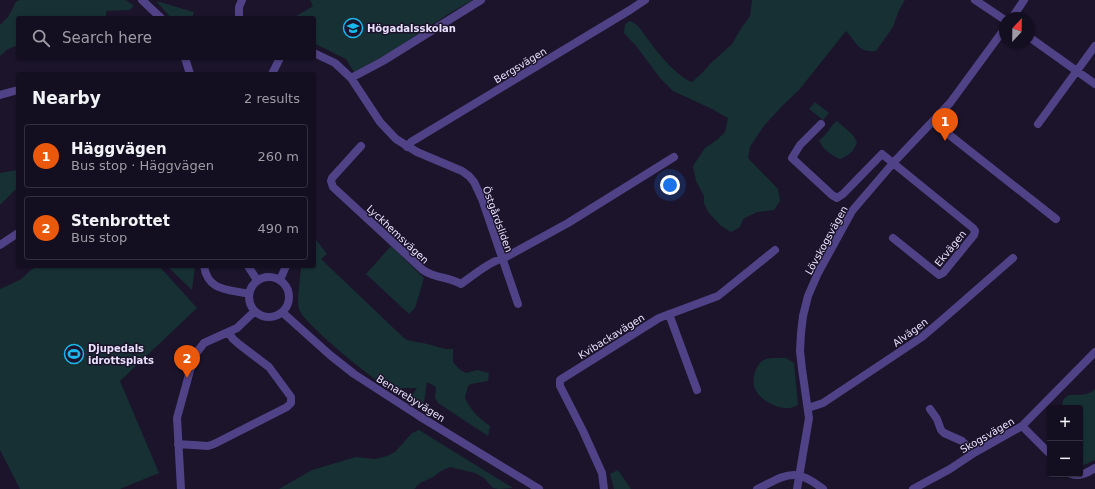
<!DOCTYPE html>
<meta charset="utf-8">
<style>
:root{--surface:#140f20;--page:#1d1829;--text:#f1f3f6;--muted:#9d9ca5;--line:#332f3e;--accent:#ea580c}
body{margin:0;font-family:"DejaVu Sans",sans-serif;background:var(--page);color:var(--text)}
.controls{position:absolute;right:12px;bottom:12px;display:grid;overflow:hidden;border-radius:4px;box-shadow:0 1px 3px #0004}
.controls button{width:36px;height:36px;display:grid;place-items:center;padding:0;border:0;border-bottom:1px solid var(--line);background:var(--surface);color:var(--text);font:20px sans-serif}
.compass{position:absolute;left:999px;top:12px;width:36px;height:36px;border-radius:50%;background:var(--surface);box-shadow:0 1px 3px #0004;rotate:22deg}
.you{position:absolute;left:670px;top:185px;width:14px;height:14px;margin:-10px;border:3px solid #fff;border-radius:50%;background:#1a73e8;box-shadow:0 0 0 6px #1a73e833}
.badge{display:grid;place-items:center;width:26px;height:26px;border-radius:50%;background:var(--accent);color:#fff;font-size:13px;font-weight:700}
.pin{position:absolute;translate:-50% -33px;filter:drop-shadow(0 1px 2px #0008)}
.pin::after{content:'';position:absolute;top:21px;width:14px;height:12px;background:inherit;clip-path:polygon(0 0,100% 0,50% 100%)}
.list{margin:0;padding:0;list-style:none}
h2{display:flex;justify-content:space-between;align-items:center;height:52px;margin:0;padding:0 16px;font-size:17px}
h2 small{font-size:13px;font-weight:400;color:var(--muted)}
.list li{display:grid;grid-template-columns:26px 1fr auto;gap:12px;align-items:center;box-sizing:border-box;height:64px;margin:0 8px 8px;padding:0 8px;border:1px solid var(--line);border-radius:4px}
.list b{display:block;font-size:15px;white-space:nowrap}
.list p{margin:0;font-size:13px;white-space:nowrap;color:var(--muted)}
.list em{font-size:13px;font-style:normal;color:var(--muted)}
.icon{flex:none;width:22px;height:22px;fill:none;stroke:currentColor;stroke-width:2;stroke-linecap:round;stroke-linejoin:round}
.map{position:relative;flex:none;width:1095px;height:489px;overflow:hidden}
.search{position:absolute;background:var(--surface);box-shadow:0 1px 3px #0004;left:16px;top:16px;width:300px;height:44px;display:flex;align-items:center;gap:10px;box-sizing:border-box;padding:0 14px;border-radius:4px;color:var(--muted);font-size:15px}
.panel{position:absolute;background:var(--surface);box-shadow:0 1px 3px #0004;left:16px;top:72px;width:300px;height:196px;border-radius:4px}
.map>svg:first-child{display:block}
</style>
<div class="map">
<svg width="1095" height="489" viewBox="0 0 1095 489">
<rect width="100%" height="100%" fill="#1b142b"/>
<path fill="#173034" d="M20 0H126L134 6 129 10 106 11V18H18V45L8 49 0 56V25L8 17 16 2Z
M310 0H473L450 13 391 52 354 72 346 59 314 43V18H293L313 6Z
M752 0H905L899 10 893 27 876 51C858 53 857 43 846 31L799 90 783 105 763 127 750 147 748 158 778 189 780 201 774 210 757 212 743 219 740 227 731 232 721 226 708 212 704 203V196L696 181 693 166 705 148 718 139 725 132 728 118 710 108 673 91 660 78 637 47 624 33 625 24 630 21C639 24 641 31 647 38 656 51 677 77 692 82L702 73 711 63 732 44 742 27 750 16Z
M156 1 194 12 192 18H171Z
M815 102 829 113 823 120 809 109Z
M837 121 853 135 857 142C854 151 849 156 840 159 831 155 823 150 819 140 828 135 829 127 837 121Z
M18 170V187L0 205V173Z
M314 237 327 254 321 259 405 339C412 342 420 342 427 344 437 346 443 350 453 349V362L459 369 466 373 477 370 489 373 488 381 471 384 468 386 465 398C471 411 479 418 490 426L488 436 438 403 435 398 436 387 427 382 423 409 409 400 417 388H402L398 395C381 386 303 324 299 309 296 301 301 276 301 266H314Z
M391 246 424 278 415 308 409 314 366 274Z
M38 266H159L197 308 120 381 159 473 120 489H20L0 450V289L20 280 31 270Z
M167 266H195L192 290Z
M775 358H786L794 363 798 405C795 406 792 408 789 408 777 409 760 400 755 389 751 380 756 362 766 359 768 358 772 358 775 358Z
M1095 389V460L1084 465 1080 464V408H1062C1062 385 1083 402 1095 389Z
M419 430 513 488 499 489 493 488 484 478 475 473 450 467 441 471 433 477 420 483 414 489H279L312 470 356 457 375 459 387 456 395 452 412 433Z
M618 470 631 489H614L610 474Z"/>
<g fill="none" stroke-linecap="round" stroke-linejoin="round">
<path stroke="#504286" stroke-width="8" d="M142 0 161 18
M975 0 1005 20
M239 18V7L242 0
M1012 18 1024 0
M1029 37 1095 84
M314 53 335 63 351 78 380 122 396 139 417 152 462 171 469 176 474 182 482 199 518 304
M185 58 190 74
M272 74 280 58
M351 78 383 61 481 0
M0 95 18 90
M933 122 1056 219
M821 124 800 145 792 158 832 195 837 198 843 194 882 154 973 228 975 231 974 235 943 273 939 275 893 238
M1038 124 1095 46
M361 146 332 178 331 181 333 187 423 270C434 278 449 277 461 284 475 274 489 262 506 257L568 223 674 157
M407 147 411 142 630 10 645 0
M0 245 18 233
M204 266C208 292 229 289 249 294
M248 266 257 280
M249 297a20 20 0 1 1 40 0a20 20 0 1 1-40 0Z
M280 280 286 266
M282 312 330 355 354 374 419 416 539 489
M669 314 697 390
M808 408 823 403 922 337 942 320 1013 258
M930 409 937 419 941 430 944 433 962 441 974 453
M1022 426 1050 454
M178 444 208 446 214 444 287 407 291 403V397L269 367 240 345 233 339 229 333
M1071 474C1080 477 1087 473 1095 468
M181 489 177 418 194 356 204 343 237 328 255 311
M604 489 602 473 583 431 560 386V380L659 318 718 296 775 250
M757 489C787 475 794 466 823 489
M797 489 809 418 802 369 800 351 801 333 803 316 808 296 818 273 852 211 894 162 950 103 1005 28
M913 489 950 469 974 453 1022 426 1095 352"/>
</g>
<defs>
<symbol id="school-ring" viewBox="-11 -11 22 22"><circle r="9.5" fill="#1b142b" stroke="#1bb6ed" stroke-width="1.5"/><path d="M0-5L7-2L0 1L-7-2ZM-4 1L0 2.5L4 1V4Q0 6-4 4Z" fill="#1bb6ed"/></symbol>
<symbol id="stadium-ring" viewBox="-11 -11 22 22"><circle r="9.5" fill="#1b142b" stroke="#1bb6ed" stroke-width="1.5"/><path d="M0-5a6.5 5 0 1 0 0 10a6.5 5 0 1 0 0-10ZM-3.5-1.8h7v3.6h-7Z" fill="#1bb6ed"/></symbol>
</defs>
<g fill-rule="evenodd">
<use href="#school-ring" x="342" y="17" width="22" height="22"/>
<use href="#stadium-ring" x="63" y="343" width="22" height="22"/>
</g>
<g text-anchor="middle" stroke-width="3" stroke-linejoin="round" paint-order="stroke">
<g font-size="10" font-weight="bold" fill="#e8e0fd" stroke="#1b142b" text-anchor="start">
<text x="367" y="32">Högadalsskolan</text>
<text x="88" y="352">Djupedals<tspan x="88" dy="12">idrottsplats</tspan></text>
</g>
<g font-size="10" fill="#e8e0fd" stroke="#1b142b">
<text transform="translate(520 65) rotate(-31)" y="4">Bergsvägen</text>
<text transform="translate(498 219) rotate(70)" y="4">Östgårdsliden</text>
<text transform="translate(398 234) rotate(43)" y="4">Lyckhemsvägen</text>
<text transform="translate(826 240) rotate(-61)" y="4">Lövskogsvägen</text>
<text transform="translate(950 248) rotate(-51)" y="4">Ekvägen</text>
<text transform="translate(910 332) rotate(-36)" y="4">Alvägen</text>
<text transform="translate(611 336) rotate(-32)" y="4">Kvibackavägen</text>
<text transform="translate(411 398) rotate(32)" y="4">Benarebyvägen</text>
<text transform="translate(987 435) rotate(-30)" y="4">Skogsvägen</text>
</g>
</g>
</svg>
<div class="controls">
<button>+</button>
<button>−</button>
</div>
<svg class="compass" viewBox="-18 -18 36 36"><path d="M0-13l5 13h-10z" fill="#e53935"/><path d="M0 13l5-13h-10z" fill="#9d9ca5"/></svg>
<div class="you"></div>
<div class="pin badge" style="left:945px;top:141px">1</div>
<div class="pin badge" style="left:187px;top:378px">2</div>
<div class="search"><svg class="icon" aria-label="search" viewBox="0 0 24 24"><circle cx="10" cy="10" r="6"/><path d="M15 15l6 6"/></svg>Search here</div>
<section class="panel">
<h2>Nearby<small>2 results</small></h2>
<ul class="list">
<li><span class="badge">1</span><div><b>Häggvägen</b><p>Bus stop · Häggvägen</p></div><em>260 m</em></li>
<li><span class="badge">2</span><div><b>Stenbrottet</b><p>Bus stop</p></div><em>490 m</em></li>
</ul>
</section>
</div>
